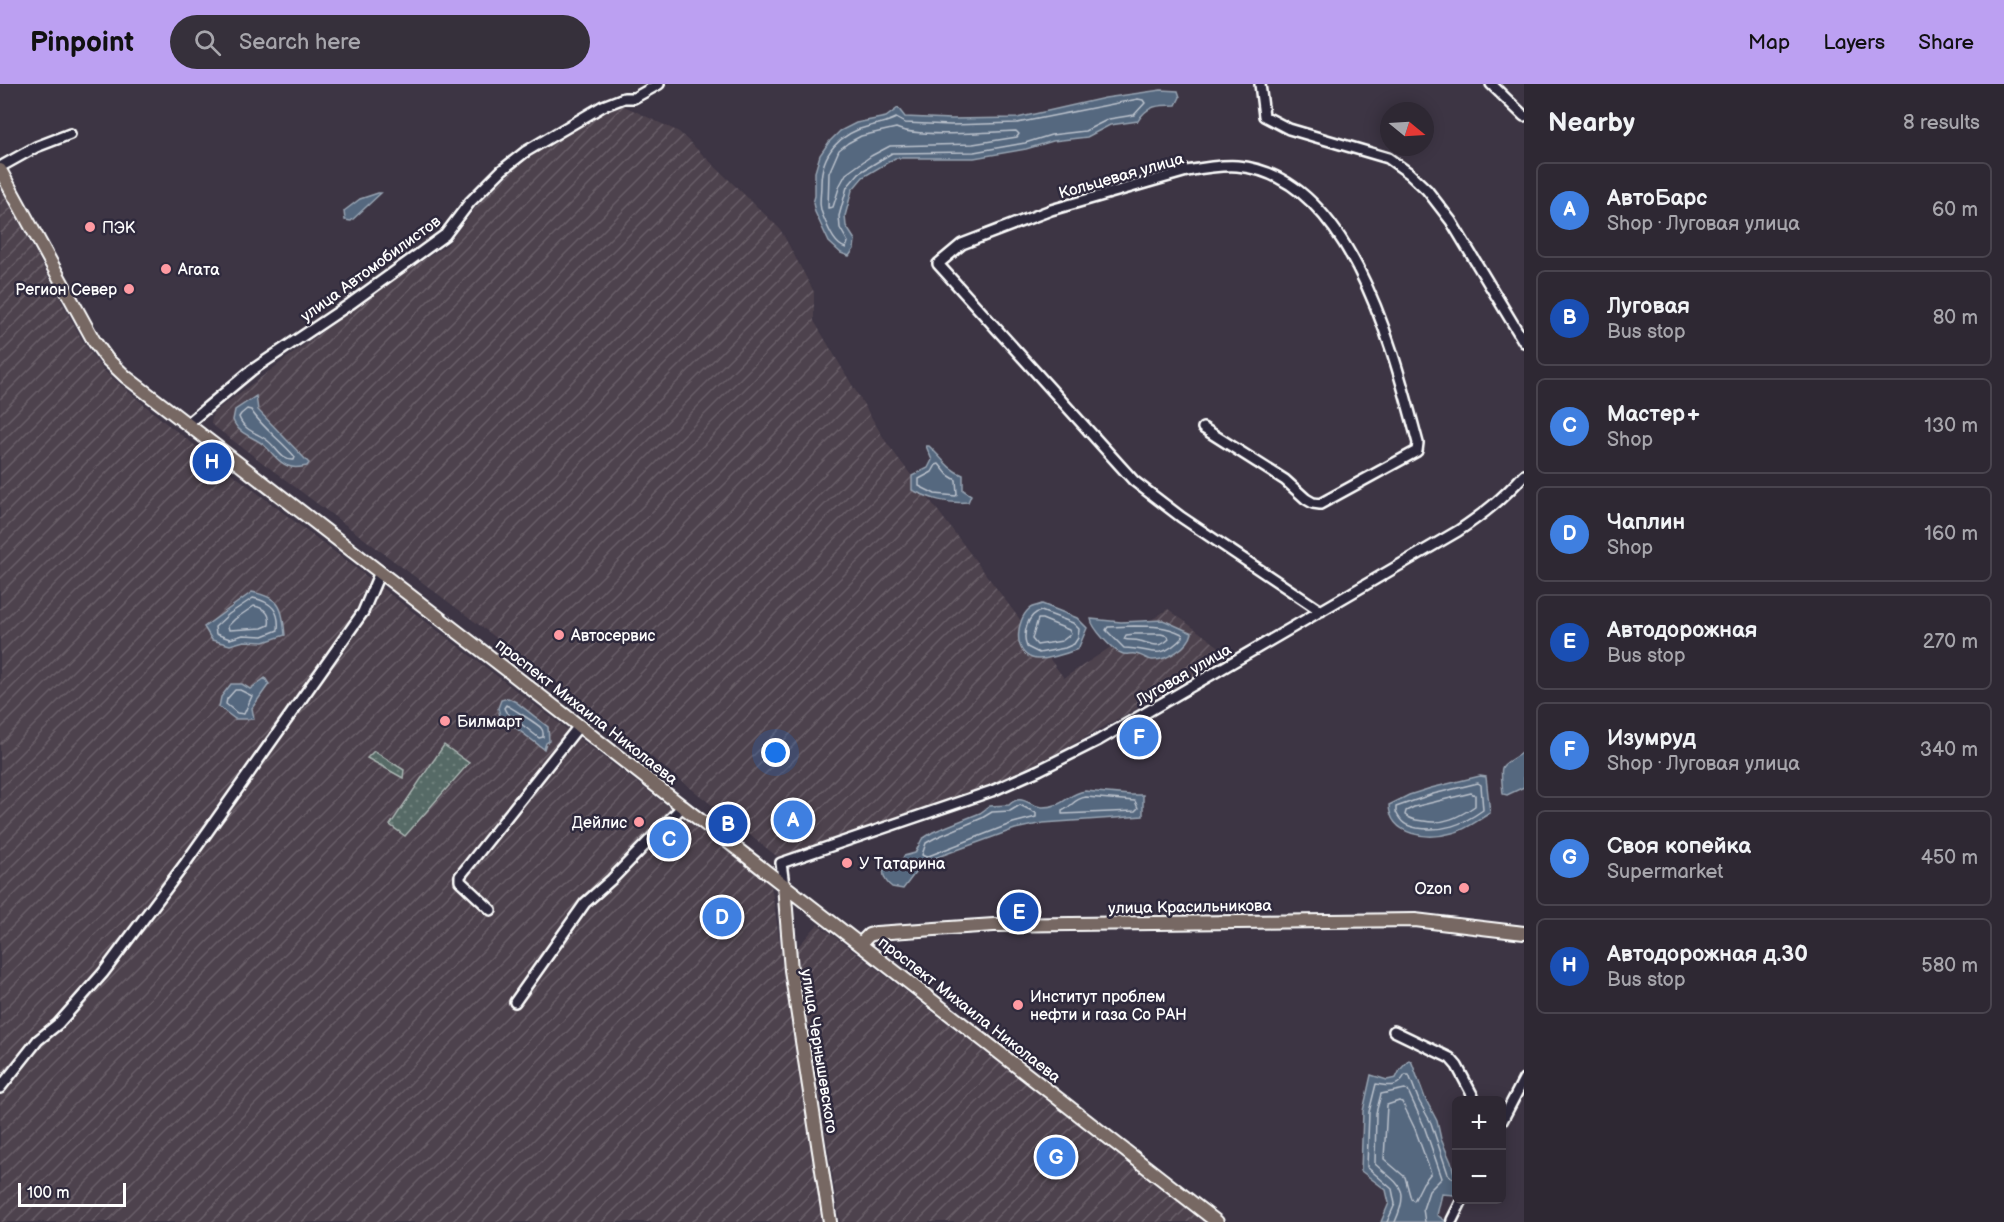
<!DOCTYPE html>
<meta charset="utf-8">
<style>
:root{--surface:#2e2833;--page:#36303b;--text:#f1f3f6;--muted:#a7a6ac;--line:#49444e;--accent:#bca0f2}
body{margin:0;font-family:"Balsamiq Sans",sans-serif;background:var(--page);color:var(--text)}
.controls{position:absolute;right:18px;bottom:18px;display:grid;overflow:hidden;border-radius:9px;box-shadow:0 3px 15px #0003}
.controls button{width:54px;height:54px;display:grid;place-items:center;padding:0;border:0;border-bottom:2px solid var(--line);background:var(--surface);color:var(--text);font:30px sans-serif}
.compass{position:absolute;left:1380px;top:18px;width:54px;height:54px;border-radius:50%;background:var(--surface);box-shadow:0 3px 15px #0003;rotate:108deg}
.scale{position:absolute;left:18px;bottom:15px;width:108px;box-sizing:border-box;padding-left:6px;border:3px solid #fff;border-top:0;font-size:16px;line-height:21px;white-space:nowrap;color:#fff;-webkit-text-stroke:4px #2f2a3d;paint-order:stroke}
.you{position:absolute;left:776px;top:669px;width:21px;height:21px;margin:-15px;border:4px solid #fff;border-radius:50%;background:#1a73e8;box-shadow:0 0 0 9px #1a73e833}
.badge{display:grid;place-items:center;width:39px;height:39px;border-radius:50%;background:var(--accent);color:#fff;font-size:20px;font-weight:700}
.pin{position:absolute;translate:-50% -50%;border:3px solid #fff;box-shadow:0 2px 6px #0006}
.list{margin:0;padding:0;list-style:none}
h2{display:flex;justify-content:space-between;align-items:center;height:78px;margin:0;padding:0 24px;font-size:26px}
h2 small{font-size:20px;font-weight:400;color:var(--muted)}
.list li{display:grid;grid-template-columns:39px 1fr auto;gap:18px;align-items:center;box-sizing:border-box;height:96px;margin:0 12px 12px;padding:0 12px;border:2px solid var(--line);border-radius:9px}
.list b{display:block;font-size:22px;white-space:nowrap}
.list p{margin:0;font-size:20px;white-space:nowrap;color:var(--muted)}
.list em{font-size:20px;font-style:normal;color:var(--muted)}
.icon{flex:none;width:33px;height:33px;fill:none;stroke:currentColor;stroke-width:2;stroke-linecap:round;stroke-linejoin:round}
.map{position:relative;flex:none;width:1524px;height:1138px;overflow:hidden}
header{display:flex;align-items:center;gap:36px;box-sizing:border-box;height:84px;padding:0 30px;background:var(--accent);color:#111}
header strong{font-size:28px}
nav{display:flex;gap:33px;margin-inline-start:auto;font-size:21px}
.search{width:420px;height:54px;background:var(--page);display:flex;align-items:center;gap:15px;box-sizing:border-box;padding:0 21px;border-radius:33px;color:var(--muted);font-size:22px}
main{display:flex}
aside{flex:1;background:var(--surface)}
.map>svg:first-child{display:block}
</style>
<header>
<strong>Pinpoint</strong>
<div class="search"><svg class="icon" aria-label="search" viewBox="0 0 24 24"><circle cx="10" cy="10" r="6"/><path d="M15 15l6 6"/></svg>Search here</div>
<nav><a>Map</a><a>Layers</a><a>Share</a></nav>
</header>
<main>
<div class="map">
<svg width="1524" height="1138" viewBox="0 0 1524 1138">
<defs>
<pattern id="industrial-furrows" width="10" height="10" patternUnits="userSpaceOnUse" patternTransform="scale(1.5)"><rect width="10" height="10" fill="#4e424d"/><path d="M-1 1l2-2M0 10L10 0M9 11l2-2" fill="none" stroke="#695e68"/></pattern>
<pattern id="grass-dots" width="8" height="8" patternUnits="userSpaceOnUse" patternTransform="scale(1.5)"><rect width="8" height="8" fill="#566b66"/><path d="M2 2h.1M6 6h.1" fill="none" stroke="#6f817d" stroke-width="1.8" stroke-linecap="round"/></pattern>
</defs>
<rect width="100%" height="100%" fill="#3d3544"/>
<filter id="ink" filterUnits="userSpaceOnUse"><feTurbulence type="fractalNoise" baseFrequency=".0167" numOctaves="2"/><feDisplacementMap in="SourceGraphic" scale="12" xChannelSelector="R" yChannelSelector="G"/><feConvolveMatrix kernelMatrix="1 2 1 2 8 2 1 2 1" color-interpolation-filters="sRGB"/></filter>
<g filter="url(#ink)">
<path fill="url(#industrial-furrows)" d="M618 21 624 22 679 48 780 145 814 208V237L886 358 1064 594 1168 525 1222 565 1217 579 1057 669 991 700 779 774 582 618 211 340 213 329 389 198 447 161 482 116 528 72Z
M0 103 85 261 103 286 167 340 771 801 823 1138H0Z
M818 840 1207 1138H840L796 865Z"/>
<path fill="url(#grass-dots)" stroke="#aab5b2" stroke-width="1.5" d="M444 661 469 679 405 752 390 741Z
M374 667 404 686 403 694 367 674Z"/>
<path fill="#54677f" stroke="#98a4b2" stroke-width="1.5" d="M1161 6 1178 7 1180 13 1176 21C1159 21 1147 21 1138 37L1110 41 1087 53 1053 57 1026 65 974 74H895L863 93 852 106 845 132 846 142 855 156 854 165 849 172 841 169 829 158 815 128 813 119 815 112V88L820 71 829 58 840 47 856 39 886 33 898 24 905 33 951 35 1017 34 1105 14Z
M378 109H381L351 137 345 136 344 127 360 115Z
M256 312 258 326 307 377 309 379 307 382C300 383 295 385 288 382 277 378 274 370 266 363 255 352 239 352 233 336L235 326Z
M926 362H929C940 372 948 386 963 391V406L971 411 968 418C947 420 931 415 912 406V392L928 384 932 376Z
M252 508C281 514 282 523 285 551L264 558 244 557 230 561 212 556 204 543Z
M1042 520 1077 534 1087 544 1078 565C1068 569 1042 578 1032 574 1013 567 1016 537 1029 525 1032 522 1038 522 1042 520Z
M1091 535 1121 538 1163 536 1192 549C1189 563 1166 577 1152 576 1146 575 1140 570 1135 570 1129 569 1126 572 1121 569 1112 566 1092 544 1091 535Z
M265 594 269 600 252 624 254 635H235L219 623 221 613 231 600H242L250 605Z
M508 614 516 618 548 643 549 657 546 659 544 665 500 632 498 624 501 616Z
M1524 667V703L1507 711 1503 710C1500 675 1498 686 1524 667Z
M1480 692 1486 693 1490 729C1478 736 1466 746 1452 749 1428 756 1390 752 1389 721L1409 711 1431 704Z
M1085 707 1130 711H1143V732L1043 739 1015 745 932 775 915 789 903 805 892 803C884 797 880 787 888 780L900 781 904 772 915 769 922 755 933 748 980 729 990 722 1009 721C1022 708 1029 723 1043 723 1065 723 1066 710 1085 707Z
M1409 976 1412 979 1425 1014 1437 1037 1441 1055 1451 1078 1456 1097V1108L1454 1111 1442 1110 1437 1131 1447 1138H1381L1389 1119 1386 1106 1361 1087 1363 1027 1371 991 1387 996 1396 994 1400 986Z"/>
<g fill="none" stroke-linecap="round" stroke-linejoin="round">
<path stroke="#bbc2cc" stroke-width="1.5" d="M1138 15 1143 16 1145 19 1134 31 1109 35 1085 47 1051 51 1025 59 974 68 892 69 859 89 847 103 839 132 840 144 848 158 846 164C834 161 828 143 823 132 818 121 821 112 821 100 821 69 840 49 870 42 880 39 887 39 896 34L905 39 951 41 1017 39Z
M896 44C917 54 990 48 1016 47L1019 50 1017 53 973 60 890 62 871 72 846 90 840 101 833 123 828 124 829 89 839 66 848 59 861 52Z
M247 325 251 326C262 344 281 356 295 373L294 376C281 377 277 364 268 357 258 349 244 347 239 333L241 330Z
M939 380 948 391 956 396 957 410 956 412 935 410 919 402V395L932 388 936 381Z
M253 514C272 518 280 527 278 546L263 552 243 551 230 555 216 550 215 543 229 530Z
M254 522C265 524 271 530 269 541L262 544 229 546 228 542 235 535Z
M1041 527 1073 539 1079 545 1078 554 1074 560 1065 564 1039 569 1027 563C1022 551 1027 530 1041 527Z
M1038 535H1042L1069 546 1071 550 1062 557 1037 561 1032 555Z
M1134 542C1152 542 1166 542 1182 550L1183 553C1158 579 1152 564 1124 564L1106 546 1108 543Z
M1135 550H1161L1168 552 1169 555C1159 565 1151 560 1140 557 1134 555 1129 557 1124 555L1126 551Z
M235 606H240L252 612 244 630 237 629 226 620 227 615Z
M506 621C509 622 539 641 541 644 544 647 543 649 543 653L539 654 506 628 504 624Z
M1478 699 1481 701 1483 726C1462 741 1443 748 1417 744 1406 742 1401 739 1396 728V723L1433 710Z
M1471 709 1475 711V722C1459 733 1443 741 1424 737 1416 736 1411 736 1405 731L1406 727 1414 723Z
M1086 713 1135 717 1138 724 1135 727 1062 730V727C1073 722 1073 715 1086 713Z
M1020 721 1036 729V733L1013 739 926 773 922 771 926 759 935 754 982 734 992 728 1010 727Z
M1399 1017 1402 1018 1415 1045 1431 1089 1423 1099 1414 1117 1411 1115 1405 1093 1384 1075 1387 1021Z
M1387 1138 1395 1120 1392 1105 1367 1083 1369 1028 1376 1000C1390 1002 1397 1005 1405 991H1409L1419 1017 1431 1039 1448 1090 1452 1094H1456
M1395 1138C1411 1102 1398 1101 1375 1080L1376 1029 1381 1010 1405 1005 1408 1007 1424 1042 1442 1094 1429 1107 1423 1125 1425 1138"/>
<defs>
<path id="minor" d="M1260 0 1264 32 1289 45 1388 74 1409 89 1427 106 1451 137 1524 258
M1491 0 1524 32
M0 83 36 63 70 50
M187 340 252 286 350 220 445 151 470 118 502 86 525 68 603 22 624 14H634L659 0
M1203 344 1285 396 1306 415 1313 419 1320 420 1417 367 1418 359C1394 270 1351 91 1237 82 1220 81 1203 84 1187 87L1051 126 962 160 938 180 1134 397 1181 433 1321 527
M784 801 781 779 992 707 1039 686 1099 656 1458 447C1485 429 1502 415 1524 391
M491 826 460 797V792L579 642
M515 918 585 819 612 795 683 722
M1394 947 1450 974 1457 982 1475 1016
M0 1004 38 956 58 940 103 889 184 781 363 528 380 488
M1502 1037 1524 995
M1452 1136 1462 1116"/>
<path id="major" d="M0 86 94 257 107 275 126 293 507 586 1217 1138
M784 801 791 886 830 1138
M860 860 869 851 876 849 994 841 1415 836 1524 849"/>
</defs>
<use href="#minor" stroke="#fff" stroke-width="14"/>
<use href="#major" stroke="#fff" stroke-width="16"/>
<use href="#minor" stroke="#2f2a3d" stroke-width="9"/>
<use href="#major" stroke="#776864" stroke-width="12"/>
</g>
</g>
<g fill="#ff9aa2" stroke="#2f2a3d" stroke-width="2">
<circle cx="90" cy="143" r="6"/>
<circle cx="166" cy="185" r="6"/>
<circle cx="129" cy="205" r="6"/>
<circle cx="559" cy="551" r="6"/>
<circle cx="445" cy="637" r="6"/>
<circle cx="639" cy="738" r="6"/>
<circle cx="847" cy="779" r="6"/>
<circle cx="1464" cy="804" r="6"/>
<circle cx="1018" cy="921" r="6"/>
</g>
<g text-anchor="middle" stroke-width="5" stroke-linejoin="round" paint-order="stroke">
<g font-size="16" fill="#fff" stroke="#2f2a3d">
<text transform="translate(1121 91) rotate(-16)" y="6">Кольцевая улица</text>
<text transform="translate(370 184) rotate(-36)" y="6">улица Автомобилистов</text>
<text transform="translate(1183 590) rotate(-30)" y="6">Луговая улица</text>
<text transform="translate(587 627) rotate(38)" y="6">проспект Михаила Николаева</text>
<text transform="translate(1190 822) rotate(-1)" y="6">улица Красильникова</text>
<text transform="translate(970 925) rotate(38)" y="6">проспект Михаила Николаева</text>
<text transform="translate(820 967) rotate(81)" y="6">улица Чернышевского</text>
</g>
<g font-size="16" fill="#fff" stroke="#2f2a3d" text-anchor="start">
<text x="102" y="149">ПЭК</text>
<text x="178" y="191">Агата</text>
<text x="117" y="211" text-anchor="end">Регион Север</text>
<text x="571" y="557">Автосервис</text>
<text x="457" y="643">Билмарт</text>
<text x="627" y="744" text-anchor="end">Дейлис</text>
<text x="859" y="785">У Татарина</text>
<text x="1452" y="810" text-anchor="end">Ozon</text>
<text x="1030" y="918">Институт проблем<tspan x="1030" dy="18">нефти и газа Со РАН</tspan></text>
</g>
</g>
</svg>
<div class="controls">
<button>+</button>
<button>−</button>
</div>
<svg class="compass" viewBox="-18 -18 36 36"><path d="M0-13l5 13h-10z" fill="#e53935"/><path d="M0 13l5-13h-10z" fill="#a7a6ac"/></svg>
<div class="scale">100 m</div>
<div class="you"></div>
<div class="pin badge" style="left:793px;top:736px;background:#3f7fe0">A</div>
<div class="pin badge" style="left:728px;top:740px;background:#1a4fb4">B</div>
<div class="pin badge" style="left:669px;top:755px;background:#3f7fe0">C</div>
<div class="pin badge" style="left:722px;top:833px;background:#3f7fe0">D</div>
<div class="pin badge" style="left:1019px;top:828px;background:#1a4fb4">E</div>
<div class="pin badge" style="left:1139px;top:653px;background:#3f7fe0">F</div>
<div class="pin badge" style="left:1056px;top:1073px;background:#3f7fe0">G</div>
<div class="pin badge" style="left:212px;top:378px;background:#1a4fb4">H</div>
</div>
<aside>
<h2>Nearby<small>8 results</small></h2>
<ul class="list">
<li><span class="badge" style="background:#3f7fe0">A</span><div><b>АвтоБарс</b><p>Shop · Луговая улица</p></div><em>60 m</em></li>
<li><span class="badge" style="background:#1a4fb4">B</span><div><b>Луговая</b><p>Bus stop</p></div><em>80 m</em></li>
<li><span class="badge" style="background:#3f7fe0">C</span><div><b>Мастер+</b><p>Shop</p></div><em>130 m</em></li>
<li><span class="badge" style="background:#3f7fe0">D</span><div><b>Чаплин</b><p>Shop</p></div><em>160 m</em></li>
<li><span class="badge" style="background:#1a4fb4">E</span><div><b>Автодорожная</b><p>Bus stop</p></div><em>270 m</em></li>
<li><span class="badge" style="background:#3f7fe0">F</span><div><b>Изумруд</b><p>Shop · Луговая улица</p></div><em>340 m</em></li>
<li><span class="badge" style="background:#3f7fe0">G</span><div><b>Своя копейка</b><p>Supermarket</p></div><em>450 m</em></li>
<li><span class="badge" style="background:#1a4fb4">H</span><div><b>Автодорожная д.30</b><p>Bus stop</p></div><em>580 m</em></li>
</ul>
</aside>
</main>
